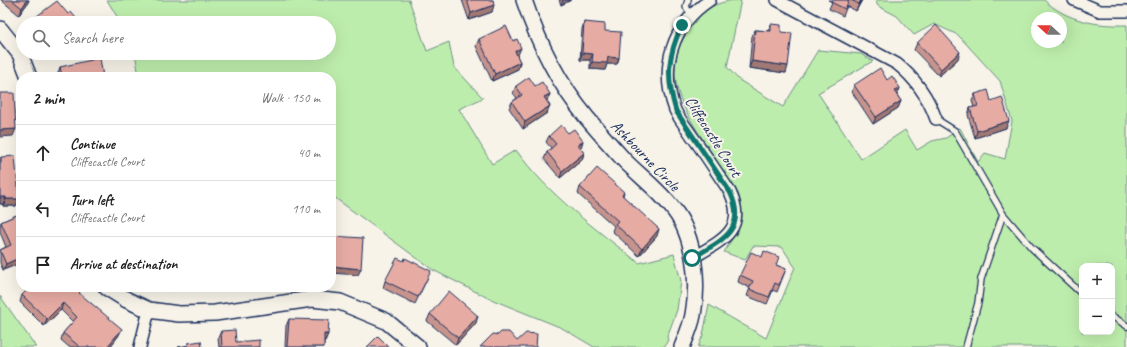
<!DOCTYPE html>
<meta charset="utf-8">
<style>
:root{--surface:#fff;--page:#f2f2f2;--text:#222;--muted:#767676;--line:#e0e0e0}
body{margin:0;font-family:Caveat,sans-serif;background:var(--page);color:var(--text)}
.controls{position:absolute;right:12px;bottom:12px;display:grid;overflow:hidden;border-radius:8px;box-shadow:0 4px 16px #0002}
.controls button{width:36px;height:36px;display:grid;place-items:center;padding:0;border:0;border-bottom:1px solid var(--line);background:var(--surface);color:var(--text);font:20px sans-serif}
.compass{position:absolute;left:1031px;top:12px;width:36px;height:36px;border-radius:50%;background:var(--surface);box-shadow:0 4px 16px #0002;rotate:292deg}
.stop{position:absolute;width:12px;height:12px;margin:-9px;border:3px solid #0f766e;border-radius:50%;background:#fff}
.stop.end{background:#0f766e;border-color:#fff;box-shadow:0 1px 4px #0008}
.list{margin:0;padding:0;list-style:none}
h2{display:flex;justify-content:space-between;align-items:center;height:52px;margin:0;padding:0 16px;font-size:17px}
h2 small{font-size:13px;font-weight:400;color:var(--muted)}
.list li{display:grid;grid-template-columns:26px 1fr auto;gap:12px;align-items:center;box-sizing:border-box;height:56px;padding:0 16px;border-top:1px solid var(--line)}
.list b{display:block;font-size:15px;white-space:nowrap}
.list p{margin:0;font-size:13px;white-space:nowrap;color:var(--muted)}
.list em{font-size:13px;font-style:normal;color:var(--muted)}
.icon{flex:none;width:22px;height:22px;fill:none;stroke:currentColor;stroke-width:2;stroke-linecap:round;stroke-linejoin:round}
.map{position:relative;flex:none;width:1127px;height:347px;overflow:hidden}
.search{position:absolute;background:var(--surface);box-shadow:0 4px 16px #0002;left:16px;top:16px;width:320px;height:44px;display:flex;align-items:center;gap:10px;box-sizing:border-box;padding:0 14px;border-radius:22px;color:var(--muted);font-size:15px}
.panel{position:absolute;background:var(--surface);box-shadow:0 4px 16px #0002;left:16px;top:72px;width:320px;height:220px;border-radius:16px}
.map>svg:first-child{display:block}
</style>
<div class="map">
<svg width="1127" height="347" viewBox="0 0 1127 347">
<rect width="100%" height="100%" fill="#f7f3e8"/>
<filter id="ink" filterUnits="userSpaceOnUse"><feTurbulence type="fractalNoise" baseFrequency=".025" numOctaves="2"/><feDisplacementMap in="SourceGraphic" scale="8" xChannelSelector="R" yChannelSelector="G"/><feConvolveMatrix kernelMatrix="1 2 1 2 8 2 1 2 1" color-interpolation-filters="sRGB"/></filter>
<g filter="url(#ink)">
<path fill="#bdedac" stroke="#6c8e85" fill-rule="evenodd" d="M107 0H409L427 51 449 42 454 67 483 98 459 109 492 164 516 150C548 195 596 229 639 263L674 254 681 281 677 310 667 337 668 340 664 347H594L562 328 488 298 433 270 331 195V77H139L135 53H329V23H121Z
M741 0 727 67 739 80 783 107 818 50 861 54 873 61 818 93 861 159 905 130 917 150 932 141 946 138 960 128 978 162 985 153 1005 159 1012 121 1000 81 958 35 934 24 914 35 897 16 878 6 875 0H1044C1067 21 1096 26 1127 25V347H698L703 335 709 305 766 338 795 267 782 247 753 246 745 260 724 252C737 232 746 216 738 193 727 177 717 161 706 144 680 105 660 72 690 27 702 9 719 0 741 0ZM1037 18H1061V42H1037ZM1082 266H1112V332H1082Z
M0 296 36 347H0Z"/>
<g fill="none" stroke-linecap="round" stroke-linejoin="round">
<defs>
<path id="lane" d="M688 0 686 7 691 14
M936 119 955 131 1003 214 1032 248 1082 294
M1112 316 1127 326
M966 347 978 303 981 279 1003 214"/>
<path id="street" d="M777 0 897 64C916 79 928 97 936 119
M1074 0 1100 11H1127
M692 258C721 241 748 230 730 192 717 173 705 154 692 136 687 128 679 119 675 110 659 67 672 25 710 0
M140 347 149 310"/>
<path id="secondary" d="M524 0C538 42 558 83 587 118 599 132 612 147 625 161 641 177 660 191 674 210 695 237 699 283 693 315 691 326 686 337 682 347
M0 29 20 54 29 77
M106 287 127 300 149 310 179 314 215 313 312 299 340 302 386 321 418 347"/>
</defs>
<use href="#lane" stroke="#1b2f5e" stroke-width="8"/>
<use href="#street" stroke="#1b2f5e" stroke-width="14"/>
<use href="#secondary" stroke="#1b2f5e" stroke-width="18"/>
<use href="#lane" stroke="#f7f3e8" stroke-width="5.5"/>
<use href="#street" stroke="#f7f3e8" stroke-width="11"/>
<use href="#secondary" stroke="#f7f3e8" stroke-width="15"/>
</g>
<path fill="#c6948d" stroke="#1b2f5e" d="M1 0H29L27 4 19 15Z
M462 0H493L492 12 469 20Z
M559 0H571L561 5Z
M828 0H862L856 11 847 6 843 16 829 9 832 2Z
M68 14 80 23H32L33 19Z
M584 22 605 31 619 58 617 64H607L605 70 590 69V60H580L582 29Z
M771 24 781 32 786 73 749 68 752 36 755 30 769 31Z
M479 39 518 55 517 56 520 62 518 69 492 81 476 46Z
M917 43 958 59 939 76 914 50Z
M47 53H62L53 60Z
M60 67 103 77H59L58 73Z
M854 85 900 88 897 95 901 101 898 108 873 124 852 92Z
M516 86H535L550 94 546 101 550 106 547 113 523 129 509 108 512 102 517 98 513 93Z
M975 94 991 101 1006 128 975 138 968 115 970 108 974 107 972 101Z
M568 133 583 141 580 148 584 153 582 160 560 178 544 159 547 152 551 148 546 142 549 136Z
M1 157 19 199 16 206H3V204H0V159Z
M580 187 624 192 623 196 657 236 639 256 612 231 614 226 578 194Z
M21 213V263L3 270 0 263V250L6 247 0 232V226L1 222Z
M404 261 428 277 415 304 383 288 385 281Z
M776 265 786 269 777 292 773 290 767 304 747 296 750 288 738 282 740 275Z
M162 287H176L174 291Z
M80 294 119 335 110 347H69L61 340 63 333 73 322 61 310 44 326 20 302 22 295Z
M430 314 476 323 456 345 427 321Z
M289 319 328 334 325 341H324V347H285L286 326Z
M221 331 236 342 259 347H219L218 338Z"/>
<path fill="#a17873" stroke="#1b2f5e" d="M27 0H29L27 4 19 15 22 8Z
M563 0H571L561 5Z
M861 0H862L856 11 859 4Z
M494 5 492 12 469 20 471 13Z
M521 48 518 55 513 58 515 51Z
M960 52 958 59 939 76 941 69Z
M55 53H62L53 60Z
M582 53 593 54 590 60H580Z
M608 57 619 58 617 64H607L605 70 590 69 592 62Z
M752 61 788 66 786 73 749 68Z
M520 62 518 69 492 81 495 74Z
M900 88 897 95 892 98 894 91Z
M550 94 547 101 542 104 544 97Z
M901 101 898 108 873 124 876 117Z
M550 106 547 113 523 129 525 122Z
M1009 121 1006 128 975 138 977 131Z
M16 129 13 136 0 137V130Z
M583 141 581 148 575 152 578 145Z
M584 153 582 160 560 178 562 171Z
M0 197H6L3 204H0Z
M6 199H19L16 206H3Z
M659 229 657 236 639 256 642 249Z
M21 257V263L3 270 6 264Z
M331 266 361 269 358 275 331 273Z
M63 303 61 310 44 326 47 319Z
M478 316 476 323 456 345 458 338Z
M122 329 119 335 110 347H107Z
M324 334H328L325 341H322Z"/>
<path fill="#e6aca4" stroke="#1b2f5e" d="M12 0H27L22 8Z
M467 0H493L494 5 471 13Z
M833 0H849L845 9 831 2Z
M851 0H861L859 4Z
M57 1 68 14 71 12 80 23H36L33 19Z
M584 22 605 24V31L621 32 619 58 608 57 607 63 592 62 593 54 582 53Z
M771 24 781 25V32L792 33 788 66 752 61 755 30 771 31Z
M936 25 960 52 941 69 917 43Z
M506 26 513 41 517 39 521 48 515 51 520 62 495 74 479 39Z
M100 58 103 77H62L60 67Z
M880 68 887 80 892 76 900 88 894 91 901 101 876 117 854 85Z
M529 77 535 86 542 82 550 94 544 97 550 106 525 122 512 102 522 95 516 86Z
M988 90 991 101 1002 97 1009 121 977 131 970 108 978 106 975 94Z
M0 93H14L16 129 0 130Z
M561 125 568 133 574 129 583 141 578 145 584 153 562 171 547 152 556 144 549 136Z
M15 156 19 199H6V197H0V163H1V157Z
M597 168 624 192 622 195 659 229 642 249 615 224 618 221 580 187Z
M21 213V257L6 264 0 250 11 245 1 222Z
M332 236 363 238 361 269 331 266V252Z
M764 251 779 257 776 265 786 269 779 285 775 283 769 297 749 289 753 281 740 275 751 252 762 257Z
M397 258 404 261 405 258 431 271 418 297 385 281Z
M30 287H77L81 291 79 293 122 329 107 347H80L63 333 77 317 63 303 47 319 22 295Z
M449 291 478 316 458 338 430 314Z
M289 319 329 320 328 334H324V347H287Z
M235 330 236 342 259 340V347H222L221 331Z
M501 332H509L517 341 526 333 537 334 536 347H480L493 334 498 335Z
M378 336 389 347H367Z
M201 341 202 347H178L189 345 188 343Z"/>
</g>
<g fill="none" stroke-linecap="round" stroke-linejoin="round" filter="url(#ink)">
<path stroke="#0f766e" stroke-width="5" d="M682 25C667 57 666 78 676 111L730 192C748 230 721 241 692 258"/>
</g>
<g text-anchor="middle" stroke-width="4" stroke-linejoin="round" paint-order="stroke">
<g font-size="16" fill="#1b2f5e" stroke="#f7f3e8">
<text transform="translate(714 136) rotate(58)" y="6">Cliffecastle Court</text>
<text transform="translate(646 155) rotate(46)" y="6">Ashbourne Circle</text>
</g>
</g>
</svg>
<div class="controls">
<button>+</button>
<button>−</button>
</div>
<svg class="compass" viewBox="-18 -18 36 36"><path d="M0-13l5 13h-10z" fill="#e53935"/><path d="M0 13l5-13h-10z" fill="#767676"/></svg>
<div class="stop" style="left:692px;top:258px"></div>
<div class="stop end" style="left:682px;top:25px"></div>
<div class="search"><svg class="icon" aria-label="search" viewBox="0 0 24 24"><circle cx="10" cy="10" r="6"/><path d="M15 15l6 6"/></svg>Search here</div>
<section class="panel">
<h2>2 min<small>Walk · 150 m</small></h2>
<ul class="list">
<li><svg class="icon" aria-label="ahead" viewBox="0 0 24 24"><path d="M12 20V5M6 11l6-6 6 6"/></svg><div><b>Continue</b><p>Cliffecastle Court</p></div><em>40 m</em></li>
<li><svg class="icon" aria-label="left" viewBox="0 0 24 24"><path d="M17 20v-9H6M10 6l-5 5 5 5"/></svg><div><b>Turn left</b><p>Cliffecastle Court</p></div><em>110 m</em></li>
<li><svg class="icon" aria-label="arrive" viewBox="0 0 24 24"><path d="M6 21V4h12l-3 4 3 4H6"/></svg><div><b>Arrive at destination</b></div></li>
</ul>
</section>
</div>
